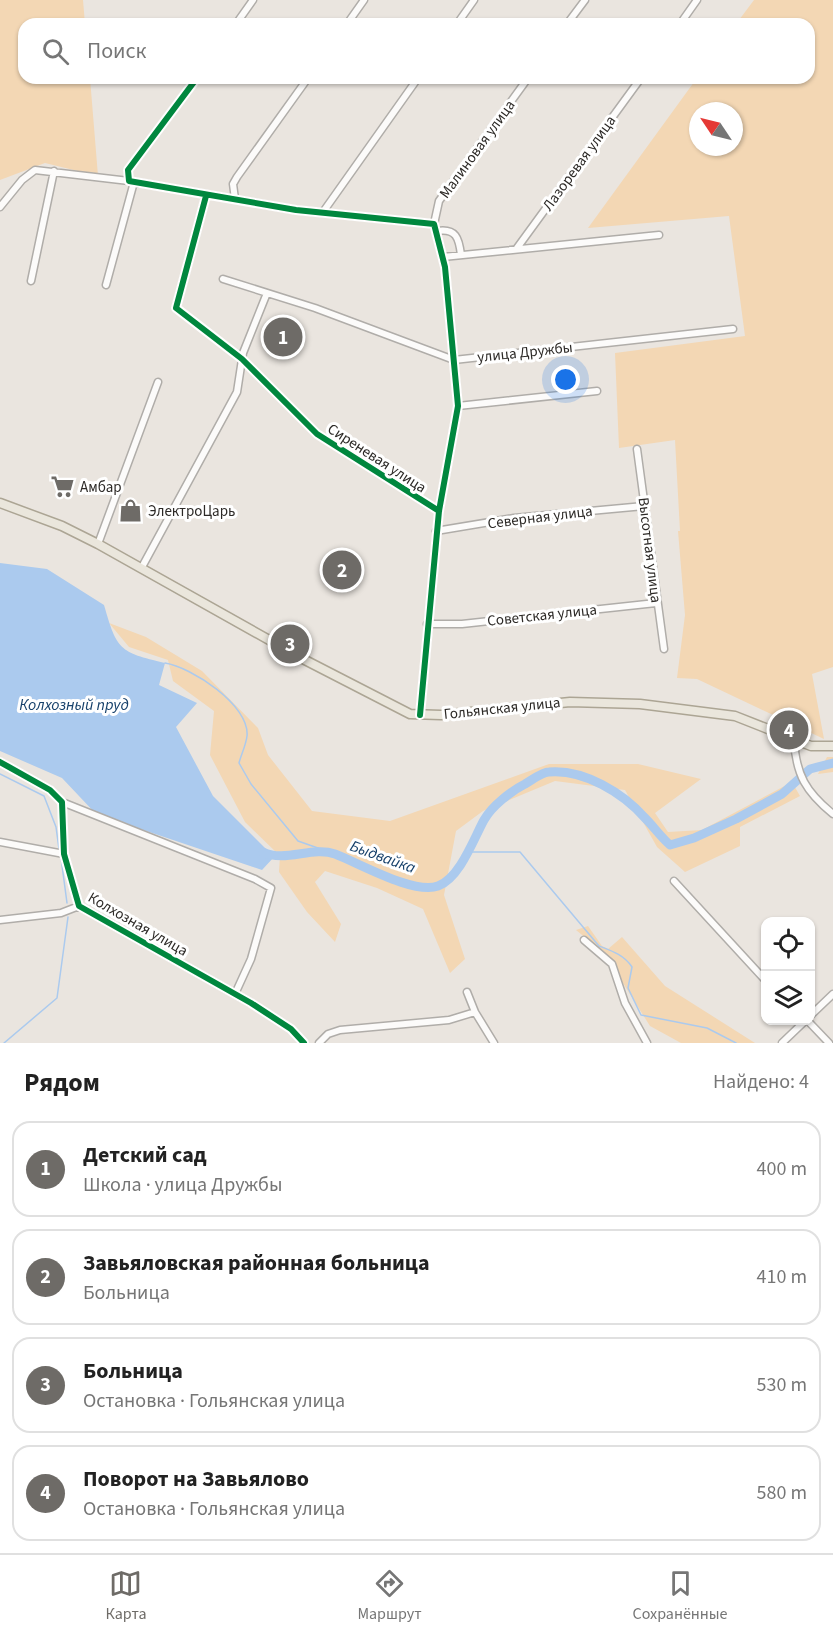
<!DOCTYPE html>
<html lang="ru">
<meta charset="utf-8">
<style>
:root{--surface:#fff;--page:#f2f2f2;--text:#222;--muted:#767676;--line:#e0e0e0;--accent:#6e6b67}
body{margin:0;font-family:"Source Sans 3",sans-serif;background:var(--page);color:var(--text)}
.controls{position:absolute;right:18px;bottom:18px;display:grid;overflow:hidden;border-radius:12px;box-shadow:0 2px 4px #0004}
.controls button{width:54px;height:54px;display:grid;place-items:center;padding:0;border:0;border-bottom:2px solid var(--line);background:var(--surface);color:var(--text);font:30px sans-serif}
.compass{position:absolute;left:689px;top:102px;width:54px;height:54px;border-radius:50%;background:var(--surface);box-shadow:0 2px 4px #0004;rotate:305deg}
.you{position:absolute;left:566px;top:380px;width:21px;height:21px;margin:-15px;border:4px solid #fff;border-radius:50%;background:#1a73e8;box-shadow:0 0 0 9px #1a73e833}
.badge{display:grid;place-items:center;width:39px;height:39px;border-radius:50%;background:var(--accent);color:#fff;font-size:20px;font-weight:700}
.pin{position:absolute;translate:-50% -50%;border:3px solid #fff;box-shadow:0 2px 6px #0006}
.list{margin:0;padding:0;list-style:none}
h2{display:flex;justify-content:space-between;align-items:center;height:78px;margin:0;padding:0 24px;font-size:26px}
h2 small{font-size:20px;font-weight:400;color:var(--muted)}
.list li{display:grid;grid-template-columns:39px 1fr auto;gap:18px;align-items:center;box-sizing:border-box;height:96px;margin:0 12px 12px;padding:0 12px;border:2px solid var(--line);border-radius:18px}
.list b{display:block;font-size:22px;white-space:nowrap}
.list p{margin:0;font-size:20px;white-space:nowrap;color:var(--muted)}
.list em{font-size:20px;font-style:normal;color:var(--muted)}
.icon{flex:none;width:33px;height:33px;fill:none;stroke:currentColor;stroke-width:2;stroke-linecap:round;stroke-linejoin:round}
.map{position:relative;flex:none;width:833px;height:1043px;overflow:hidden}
.search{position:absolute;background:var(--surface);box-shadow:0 2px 4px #0004;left:18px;right:18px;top:18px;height:66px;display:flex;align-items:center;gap:15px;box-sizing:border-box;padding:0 21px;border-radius:18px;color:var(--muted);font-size:22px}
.sheet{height:510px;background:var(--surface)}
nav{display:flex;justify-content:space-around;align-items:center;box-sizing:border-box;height:84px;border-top:2px solid var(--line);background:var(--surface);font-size:16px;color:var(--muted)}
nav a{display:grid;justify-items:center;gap:3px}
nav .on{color:var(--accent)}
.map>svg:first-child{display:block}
</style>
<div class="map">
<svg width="833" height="1043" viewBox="0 0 833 1043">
<rect width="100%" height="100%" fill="#eae5df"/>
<path fill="#f3d7b4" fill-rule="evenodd" d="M0 0H83L85 24H24V78H90L98 176 45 163 0 180Z
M754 0H833V667L812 674 824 739 697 679 677 678 685 615 678 531H680L675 440 619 448 615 353 745 336 729 216 588 228 697 78H809V24H736ZM698 111H734V147H698Z
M109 623 146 637 202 671 258 728 268 755 312 811 390 821 549 764H638L701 779 655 813 668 832 702 830 792 782 800 796 740 827V846L685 872 657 847 625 790 555 781 483 811 456 831 444 895 465 959 450 973 423 909 377 888 325 871 315 882 341 924 335 942 307 912 279 872 280 856 245 822 210 755 214 711 173 681 168 660 129 647Z
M827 757H833V772L818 774Z
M588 926 602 946 608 949 622 937 665 986 755 1043H681L650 1026 604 953 576 930Z"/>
<path fill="#abcaee" d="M0 563 47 569 104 605C117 650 119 652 165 663L159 685 197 703 176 727 213 796 274 857 262 870 96 814 62 778 0 751Z"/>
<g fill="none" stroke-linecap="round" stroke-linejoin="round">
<path stroke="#abcaee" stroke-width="1.5" d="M165 663C191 667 250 705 247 736 246 745 241 755 239 763L251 784 298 841 332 853
M0 774 44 796 56 827 59 849
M469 852H520L599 946C612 951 624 955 632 967L628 988 641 1015 707 1028 736 1043
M61 858 67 903
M4 1043 57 998 68 917"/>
<path stroke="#abcaee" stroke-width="9" d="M263 852C285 863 312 846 335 854 359 863 414 895 438 886 460 878 474 838 484 820 492 806 511 791 525 784 532 780 542 772 549 772 584 769 623 793 645 818 654 827 660 836 670 845L694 838 736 819 782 794 810 769 833 763"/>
<defs>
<path id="minor" d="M236 24 253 0
M347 24 364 0
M457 24 474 0
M567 24 585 0
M680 24 697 0
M197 78 128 170 129 181 296 210 434 224 445 267 458 406 439 511 420 715
M206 196 176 308 242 359 317 434 439 511
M235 199 233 184 237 177 308 78
M0 207 22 180 35 170 129 181
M323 212 418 78
M434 224 439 201 528 78
M437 231C456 228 459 238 461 255
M517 248 641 78
M443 257 659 235
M223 279 315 308 454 360 733 329
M31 281 54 171
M106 285 134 182
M458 406 597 391
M637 449 664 649
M436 531 514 518 644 506
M98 544 158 382
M142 567 237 392 243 353 267 293
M427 624H462L656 603
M794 740C796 775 806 792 833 814
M0 762 50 790 62 802 64 854 79 906 251 1003 291 1029 304 1043
M62 802 255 879 271 888 251 959 235 994
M0 842 64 854
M674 881 766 981
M0 920 61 913 79 906
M584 940 612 964 625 1003 647 1043
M467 992 475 1012 494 1043
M810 1016 833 994
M807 1020 829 1043
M319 1043 328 1034 340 1030 449 1020 475 1012
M782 1043 806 1020"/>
<path id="major" d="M0 503 62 526 98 544 303 659 410 714 441 715 570 702 640 704 735 716 811 746H833"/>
</defs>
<use href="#minor" stroke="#b0ada9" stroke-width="9"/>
<use href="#major" stroke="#aca594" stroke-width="11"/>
<use href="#minor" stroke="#fcfbfa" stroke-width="6"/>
<use href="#major" stroke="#eae6dc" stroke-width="8"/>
<defs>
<path id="cycleway" d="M197 78 128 170 129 181 296 210 434 224 445 267 458 406 439 511 420 715
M206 196 176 308 242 359 317 434 439 511
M0 762 50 790 62 802 64 854 79 906 251 1003 291 1029 304 1043"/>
</defs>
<use href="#cycleway" stroke="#fff" stroke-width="10"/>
<use href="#cycleway" stroke="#00873e" stroke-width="6"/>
</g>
<defs>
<symbol id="supermarket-bare" viewBox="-9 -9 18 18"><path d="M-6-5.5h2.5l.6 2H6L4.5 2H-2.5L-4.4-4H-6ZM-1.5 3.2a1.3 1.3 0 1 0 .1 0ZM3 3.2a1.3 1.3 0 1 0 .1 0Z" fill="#6e6b67" stroke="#fff" stroke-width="2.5" paint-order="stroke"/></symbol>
<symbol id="shop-bare" viewBox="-9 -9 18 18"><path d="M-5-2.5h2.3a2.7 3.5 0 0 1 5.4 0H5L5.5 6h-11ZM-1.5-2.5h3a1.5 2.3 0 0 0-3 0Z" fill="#6e6b67" stroke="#fff" stroke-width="2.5" paint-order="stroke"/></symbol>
</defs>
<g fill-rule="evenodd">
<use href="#supermarket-bare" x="46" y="470" width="33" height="33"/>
<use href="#shop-bare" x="114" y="494" width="33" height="33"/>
</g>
<g text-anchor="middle" stroke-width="6" stroke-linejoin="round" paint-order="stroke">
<g font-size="15" fill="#2c2926" stroke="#fff">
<text transform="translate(477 149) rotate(-54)" y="5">Малиновая улица</text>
<text transform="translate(579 163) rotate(-54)" y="5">Лазоревая улица</text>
<text transform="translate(525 352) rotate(-6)" y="5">улица Дружбы</text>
<text transform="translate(377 458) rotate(33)" y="5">Сиреневая улица</text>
<text transform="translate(540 517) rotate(-7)" y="5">Северная улица</text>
<text transform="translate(650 550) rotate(83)" y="5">Высотная улица</text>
<text transform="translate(542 615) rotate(-6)" y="5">Советская улица</text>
<text transform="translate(502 708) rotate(-6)" y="5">Гольянская улица</text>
<text transform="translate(138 924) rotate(30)" y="5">Колхозная улица</text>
</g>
<g font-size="15" fill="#2c2926" stroke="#fff" text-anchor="start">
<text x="80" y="492">Амбар</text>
<text x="148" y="516">ЭлектроЦарь</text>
</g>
<g font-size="16" font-style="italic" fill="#16406a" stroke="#fff">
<text x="74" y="710">Колхозный пруд</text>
<text transform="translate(383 856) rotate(20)" y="6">Быдвайка</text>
</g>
</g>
</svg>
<div class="controls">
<button><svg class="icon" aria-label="locate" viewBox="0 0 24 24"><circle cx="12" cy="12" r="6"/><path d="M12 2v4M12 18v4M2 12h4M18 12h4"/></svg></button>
<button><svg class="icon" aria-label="layers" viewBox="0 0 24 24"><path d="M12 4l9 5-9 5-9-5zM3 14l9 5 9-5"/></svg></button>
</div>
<svg class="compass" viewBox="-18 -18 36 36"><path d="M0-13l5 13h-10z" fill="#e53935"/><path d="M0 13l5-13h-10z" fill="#767676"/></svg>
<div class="you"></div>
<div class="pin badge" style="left:283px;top:337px">1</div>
<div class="pin badge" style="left:342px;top:570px">2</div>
<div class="pin badge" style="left:290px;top:644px">3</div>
<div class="pin badge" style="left:789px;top:730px">4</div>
<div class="search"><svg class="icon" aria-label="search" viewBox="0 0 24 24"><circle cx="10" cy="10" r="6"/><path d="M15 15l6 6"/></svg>Поиск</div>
</div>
<section class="sheet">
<h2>Рядом<small>Найдено: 4</small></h2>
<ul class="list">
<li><span class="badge">1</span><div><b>Детский сад</b><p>Школа · улица Дружбы</p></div><em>400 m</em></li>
<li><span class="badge">2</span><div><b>Завьяловская районная больница</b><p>Больница</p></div><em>410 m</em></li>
<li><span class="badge">3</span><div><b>Больница</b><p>Остановка · Гольянская улица</p></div><em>530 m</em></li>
<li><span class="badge">4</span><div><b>Поворот на Завьялово</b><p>Остановка · Гольянская улица</p></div><em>580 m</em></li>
</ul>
</section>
<nav>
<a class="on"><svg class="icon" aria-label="map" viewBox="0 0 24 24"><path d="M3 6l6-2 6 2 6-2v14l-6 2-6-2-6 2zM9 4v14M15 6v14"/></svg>Карта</a>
<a><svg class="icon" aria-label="directions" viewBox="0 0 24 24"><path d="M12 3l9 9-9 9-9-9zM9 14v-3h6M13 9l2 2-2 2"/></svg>Маршрут</a>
<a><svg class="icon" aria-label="saved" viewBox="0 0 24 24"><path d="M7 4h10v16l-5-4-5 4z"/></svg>Сохранённые</a>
</nav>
